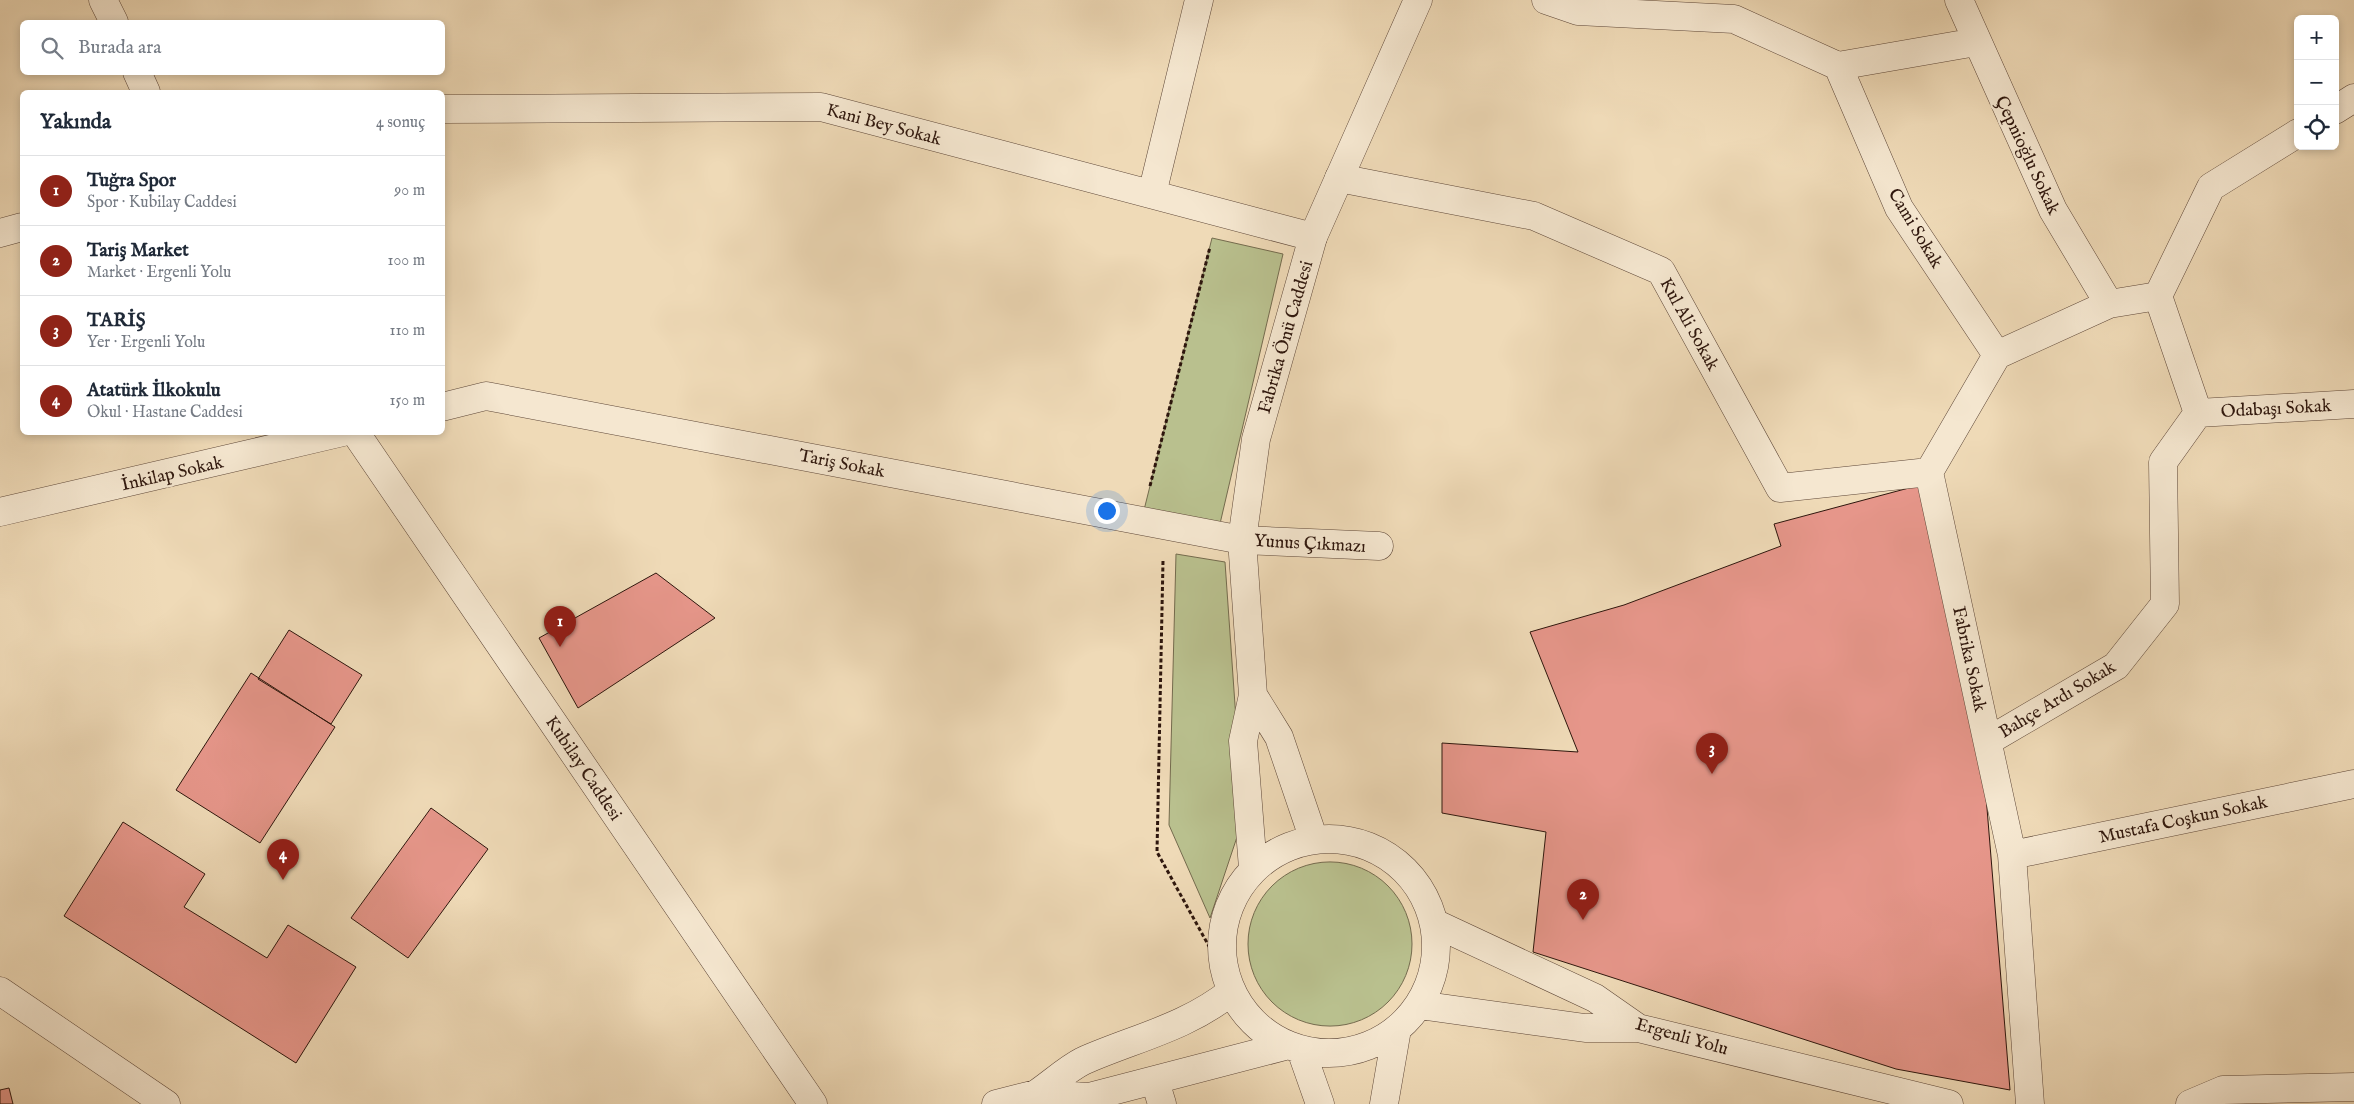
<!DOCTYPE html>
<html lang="tr">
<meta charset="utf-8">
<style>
:root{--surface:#fff;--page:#f6f6f7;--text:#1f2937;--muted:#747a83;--line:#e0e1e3;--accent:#8f2418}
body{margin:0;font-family:"IM FELL English",serif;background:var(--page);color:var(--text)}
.controls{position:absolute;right:15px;top:15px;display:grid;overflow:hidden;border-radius:8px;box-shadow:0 2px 8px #0003}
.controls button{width:45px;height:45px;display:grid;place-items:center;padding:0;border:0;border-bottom:1px solid var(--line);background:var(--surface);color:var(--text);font:25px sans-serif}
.you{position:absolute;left:1106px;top:510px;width:18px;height:18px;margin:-12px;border:4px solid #fff;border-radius:50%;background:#1a73e8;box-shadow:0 0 0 8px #1a73e833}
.badge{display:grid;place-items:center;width:32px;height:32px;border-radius:50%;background:var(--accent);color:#fff;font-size:16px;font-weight:700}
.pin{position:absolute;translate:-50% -41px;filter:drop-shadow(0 1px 2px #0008)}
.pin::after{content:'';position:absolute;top:26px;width:18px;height:15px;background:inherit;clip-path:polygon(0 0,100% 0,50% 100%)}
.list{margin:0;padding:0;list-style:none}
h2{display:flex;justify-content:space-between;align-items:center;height:65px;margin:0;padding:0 20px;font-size:21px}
h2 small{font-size:16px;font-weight:400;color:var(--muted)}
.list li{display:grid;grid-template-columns:32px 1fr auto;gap:15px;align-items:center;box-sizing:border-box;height:70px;padding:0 20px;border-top:1px solid var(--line)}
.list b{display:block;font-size:19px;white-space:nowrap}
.list p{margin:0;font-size:16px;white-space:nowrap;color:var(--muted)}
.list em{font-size:16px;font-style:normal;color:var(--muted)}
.icon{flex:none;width:28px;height:28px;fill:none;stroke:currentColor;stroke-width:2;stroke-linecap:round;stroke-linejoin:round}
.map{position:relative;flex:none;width:2354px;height:1104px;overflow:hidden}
.search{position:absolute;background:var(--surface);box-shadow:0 2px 8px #0003;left:20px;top:20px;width:425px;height:55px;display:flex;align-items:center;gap:12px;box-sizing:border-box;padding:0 18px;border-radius:8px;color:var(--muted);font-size:19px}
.panel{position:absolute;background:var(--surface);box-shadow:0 2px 8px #0003;left:20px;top:90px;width:425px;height:345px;border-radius:8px}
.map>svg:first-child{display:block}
</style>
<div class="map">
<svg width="2354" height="1104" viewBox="0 0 2354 1104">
<rect width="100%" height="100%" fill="#efdab7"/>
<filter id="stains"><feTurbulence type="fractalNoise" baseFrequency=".004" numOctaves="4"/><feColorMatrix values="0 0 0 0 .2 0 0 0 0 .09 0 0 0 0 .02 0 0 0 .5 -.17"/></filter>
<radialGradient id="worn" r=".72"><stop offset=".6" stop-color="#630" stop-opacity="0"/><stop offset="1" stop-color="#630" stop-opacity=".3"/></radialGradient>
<path fill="#b9c08e" stroke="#746b4e" d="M1212 238 1283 254 1219 528 1144 510Z
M1176 554 1225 562 1243 819 1210 918 1169 825Z
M1248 944a82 82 0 1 1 164 0a82 82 0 1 1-164 0Z"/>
<path fill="#e6968a" stroke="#2e160d" d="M1920 485 1986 796 2010 1090 1896 1069 1533 952 1546 832 1442 813V743L1578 752 1530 632 1624 605 1781 546 1774 524Z
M656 573 715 618 578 708 539 638Z
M289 630 362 675 331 724 258 679Z
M251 673 335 727 260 843 176 790Z
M431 808 488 849 408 958 351 918Z
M123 822 205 874 184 907 267 958 288 925 356 967 296 1063 64 916Z
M9 1088 13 1104H0V1090Z"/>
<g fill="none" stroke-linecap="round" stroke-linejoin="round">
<defs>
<path id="minor" d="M103 0 114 22
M1546 0 1578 11 1734 19 1838 66 1976 42
M1959 0 2053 210 2109 304
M1838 66 1899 208 1997 355
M137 72 146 92
M442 109 821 107 1313 237
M2335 110 2354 98
M1339 178 1534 216 1661 271 1780 488 1929 472
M1152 194 1199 0
M442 407 486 396 1242 540 1379 546
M2198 413 2354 404
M355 432 813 1104
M0 512 343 432
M1988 741 2116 666 2165 604 2163 462 2198 413 2158 296
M2012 855 2354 784
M1155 1081 1162 1104
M2030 1104 2012 855 1929 472 1997 355 2109 304 2158 296 2211 187 2298 133
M2190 1104 2223 1090 2354 1087"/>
<path id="tertiary" d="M0 233 22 227
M1253 695 1279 737 1314 840
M1222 946a107 107 0 1 1 214 0a107 107 0 1 1-214 0Z
M1253 868 1243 741 1253 695 1242 540 1256 439 1313 237 1418 0
M1434 923 1595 998 1638 1028 1949 1104
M0 991 166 1104
M1419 1005 1585 1028H1638
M1301 1050 1320 1104
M1036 1094C1051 1084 1067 1069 1083 1061 1135 1038 1186 1028 1232 991
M996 1104 1036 1094 1089 1097 1285 1046
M1384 1104 1397 1029"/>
</defs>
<use href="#minor" stroke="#5e4738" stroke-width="29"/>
<use href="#tertiary" stroke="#5e4738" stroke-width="29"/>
<path stroke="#2e160d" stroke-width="3" stroke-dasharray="4 2.5" stroke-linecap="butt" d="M1150 486 1210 247
M1163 561 1157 852 1216 959"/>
<use href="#minor" stroke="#f5e7d0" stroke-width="28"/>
<use href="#tertiary" stroke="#f5e7d0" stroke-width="28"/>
</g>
<g text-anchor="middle" stroke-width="4.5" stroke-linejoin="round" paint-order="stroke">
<g font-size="18" fill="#2e160d" stroke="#f5e7d0">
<text transform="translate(884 124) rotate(15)" y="6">Kani Bey Sokak</text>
<text transform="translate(2028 155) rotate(65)" y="6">Çepnioğlu Sokak</text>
<text transform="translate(1916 228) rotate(59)" y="6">Cami Sokak</text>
<text transform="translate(1690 324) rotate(61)" y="6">Kul Ali Sokak</text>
<text transform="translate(1285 337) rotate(-74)" y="6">Fabrika Önü Caddesi</text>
<text transform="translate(2276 408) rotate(-3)" y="6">Odabaşı Sokak</text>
<text transform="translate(842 463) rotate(11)" y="6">Tariş Sokak</text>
<text transform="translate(172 473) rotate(-13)" y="6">İnkilap Sokak</text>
<text transform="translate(1310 543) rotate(3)" y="6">Yunus Çıkmazı</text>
<text transform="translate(1970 659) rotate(78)" y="6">Fabrika Sokak</text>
<text transform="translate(2057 699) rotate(-31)" y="6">Bahçe Ardı Sokak</text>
<text transform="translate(584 768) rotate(56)" y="6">Kubilay Caddesi</text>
<text transform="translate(2183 819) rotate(-12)" y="6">Mustafa Coşkun Sokak</text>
<text transform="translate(1682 1036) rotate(16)" y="6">Ergenli Yolu</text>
</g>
</g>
<rect width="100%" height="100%" filter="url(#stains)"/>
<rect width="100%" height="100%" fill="url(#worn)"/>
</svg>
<div class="controls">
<button>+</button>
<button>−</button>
<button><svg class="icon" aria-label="locate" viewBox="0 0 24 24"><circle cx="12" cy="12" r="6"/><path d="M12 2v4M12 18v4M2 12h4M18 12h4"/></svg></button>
</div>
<div class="you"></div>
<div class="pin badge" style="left:560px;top:647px">1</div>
<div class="pin badge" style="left:1583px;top:920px">2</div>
<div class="pin badge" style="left:1712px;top:774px">3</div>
<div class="pin badge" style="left:283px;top:880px">4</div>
<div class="search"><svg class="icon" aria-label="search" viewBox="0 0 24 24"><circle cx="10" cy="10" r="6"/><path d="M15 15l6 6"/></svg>Burada ara</div>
<section class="panel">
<h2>Yakında<small>4 sonuç</small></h2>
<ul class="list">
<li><span class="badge">1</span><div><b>Tuğra Spor</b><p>Spor · Kubilay Caddesi</p></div><em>90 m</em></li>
<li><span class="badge">2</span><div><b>Tariş Market</b><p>Market · Ergenli Yolu</p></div><em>100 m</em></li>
<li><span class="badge">3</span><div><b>TARİŞ</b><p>Yer · Ergenli Yolu</p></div><em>110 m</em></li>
<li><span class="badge">4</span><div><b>Atatürk İlkokulu</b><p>Okul · Hastane Caddesi</p></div><em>150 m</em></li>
</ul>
</section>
</div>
